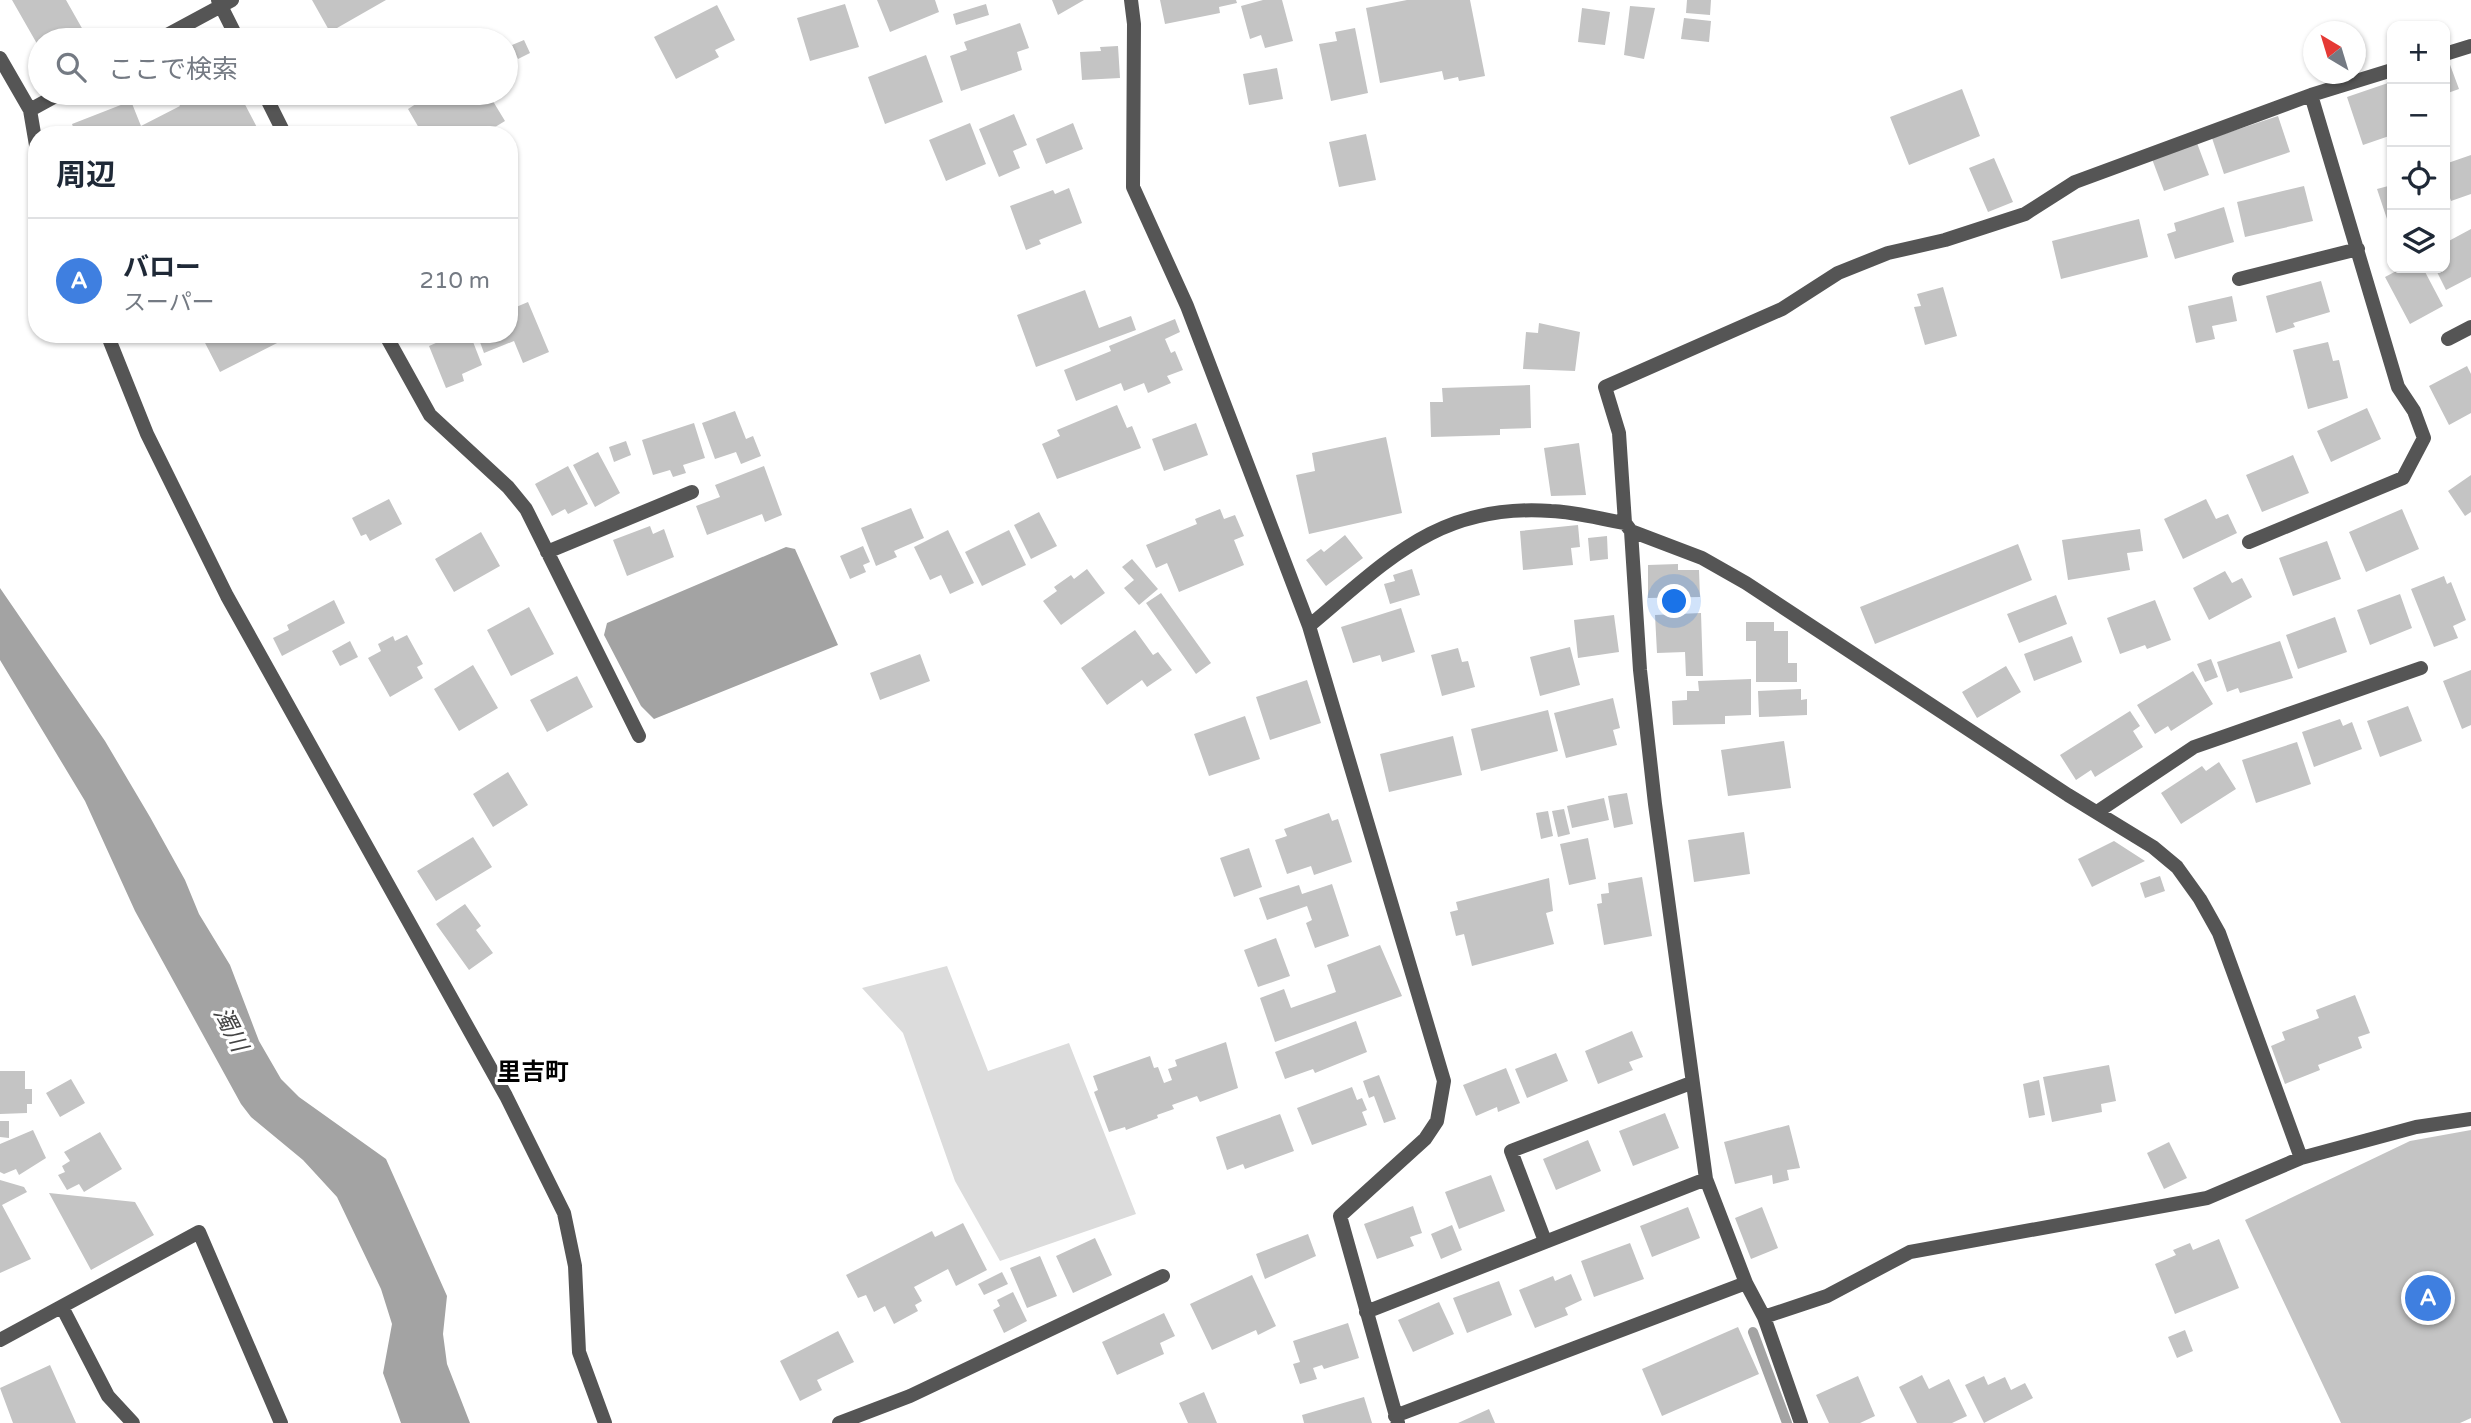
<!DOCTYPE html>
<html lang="ja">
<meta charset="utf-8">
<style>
:root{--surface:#fff;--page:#f2f2f3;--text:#1f2937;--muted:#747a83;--line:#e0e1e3;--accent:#000}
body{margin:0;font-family:"Varela Round","Noto Sans JP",sans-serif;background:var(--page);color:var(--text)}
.controls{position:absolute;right:21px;top:21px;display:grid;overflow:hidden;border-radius:14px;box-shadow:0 2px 5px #0004}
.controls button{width:63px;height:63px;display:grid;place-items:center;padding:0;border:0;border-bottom:2px solid var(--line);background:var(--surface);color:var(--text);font:35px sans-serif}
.compass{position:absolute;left:2303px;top:21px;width:63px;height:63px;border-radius:50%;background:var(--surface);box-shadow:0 2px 5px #0004;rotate:322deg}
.you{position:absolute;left:1675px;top:602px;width:24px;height:24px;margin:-18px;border:5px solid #fff;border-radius:50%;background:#1a73e8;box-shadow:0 0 0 10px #1a73e833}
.badge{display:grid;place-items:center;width:46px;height:46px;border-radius:50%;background:var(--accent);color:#fff;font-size:23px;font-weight:700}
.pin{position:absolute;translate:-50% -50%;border:4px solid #fff;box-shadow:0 2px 7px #0006}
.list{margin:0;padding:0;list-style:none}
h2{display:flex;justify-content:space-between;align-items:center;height:91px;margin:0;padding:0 28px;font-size:30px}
h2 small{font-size:23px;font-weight:400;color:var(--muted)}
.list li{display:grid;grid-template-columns:46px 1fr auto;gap:21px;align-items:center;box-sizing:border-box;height:126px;padding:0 28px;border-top:2px solid var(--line)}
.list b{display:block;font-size:26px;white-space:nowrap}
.list p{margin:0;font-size:23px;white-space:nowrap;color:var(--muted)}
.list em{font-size:23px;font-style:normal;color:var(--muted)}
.icon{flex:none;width:38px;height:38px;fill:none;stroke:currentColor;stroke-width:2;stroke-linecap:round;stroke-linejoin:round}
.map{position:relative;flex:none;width:2471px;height:1423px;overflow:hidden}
.search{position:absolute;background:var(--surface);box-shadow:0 2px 5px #0004;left:28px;top:28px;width:490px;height:77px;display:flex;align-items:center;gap:18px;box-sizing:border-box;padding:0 24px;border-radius:38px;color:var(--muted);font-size:26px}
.panel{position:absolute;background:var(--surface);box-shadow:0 2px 5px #0004;left:28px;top:126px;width:490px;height:217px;border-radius:28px}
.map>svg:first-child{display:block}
</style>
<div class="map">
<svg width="2471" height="1423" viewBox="0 0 2471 1423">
<rect width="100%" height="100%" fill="#fff"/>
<path fill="#dcdcdc" d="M947 966 988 1071 1069 1043 1136 1214 1000 1261 955 1181 903 1033 862 988Z"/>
<path fill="#a3a3a3" d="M786 547 795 549 838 645 654 719 641 706 604 635 607 623Z
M0 588 105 741 150 817 185 880 199 914 230 965 259 1041 281 1079 299 1097 386 1159 447 1296 443 1334 447 1364 470 1423H401L383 1373 392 1324 381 1289 337 1197 303 1160 251 1117 241 1104 135 911 85 801 0 660Z"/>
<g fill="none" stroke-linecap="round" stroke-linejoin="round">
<path stroke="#a3a3a3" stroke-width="10" d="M1753 1332 1787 1423"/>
</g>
<path fill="#c4c4c4" d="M12 0H66L83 30 65 40H40V49Z
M312 0H386L330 32Z
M877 0H935L939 12 890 32Z
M1052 0H1084L1058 15Z
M1160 0H1236L1237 3 1219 7 1220 13 1165 24Z
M1263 0H1282L1293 41 1265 48 1261 35 1250 39 1241 6Z
M1407 0H1470L1485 76 1459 81 1458 77 1444 80 1442 71 1380 83 1366 8Z
M1687 0H1711L1710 15 1686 13Z
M845 4 859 47 810 61 797 18Z
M986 4 989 15 956 25 953 14Z
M717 5 735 40 715 50 719 57 676 79 654 37Z
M1630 6 1655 8 1644 59 1624 55Z
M1582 8 1610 12 1605 45 1578 42Z
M1684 18 1711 21 1709 42 1681 39Z
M1020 23 1029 48 1017 52 1022 70 961 91 950 56 967 50 964 42Z
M1355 28 1368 93 1331 101 1319 44 1337 41 1335 32Z
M524 40 530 53 518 59 512 45Z
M1118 46 1120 78 1082 80 1080 52 1101 51 1100 47Z
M926 55 943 102 885 124 868 77Z
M2449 62 2459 89 2445 94V63Z
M1277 68 1283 99 1249 105 1243 74Z
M2388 83 2392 95V135L2363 145 2347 97Z
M1962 89 1980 136 1909 165 1890 117Z
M173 93H239L261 135H76L72 124 131 101 141 126 180 106Z
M433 93H446L451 100 462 93H488L505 121 482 135H423L408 109Z
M1014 114 1027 145 1013 151 1020 168 999 177 979 129Z
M2278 116 2290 152 2224 174 2212 138Z
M970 123 986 164 946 181 929 140Z
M1073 123 1083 149 1046 164 1036 139Z
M1366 134 1376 180 1339 187 1329 142Z
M2197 143 2209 175 2164 191 2152 159Z
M2471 155V194L2451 201 2445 183V164Z
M1994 158 2013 202 1988 212 1969 168Z
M2392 185V224L2389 225 2377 189Z
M2304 186 2313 221 2245 237 2237 202Z
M1069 188 1082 223 1039 240 1041 244 1026 250 1010 206 1053 190 1055 194Z
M2224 207 2234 242 2175 259 2167 234 2176 231 2174 223Z
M2139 219 2148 257 2061 279 2052 241Z
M2471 229V277L2446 290 2435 268H2445V243Z
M2402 268H2423L2443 306 2410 324 2385 277Z
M2321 281 2330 312 2293 323 2295 327 2276 333 2266 296Z
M1943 287 1957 336 1925 345 1914 307 1921 306 1917 294Z
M1085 290 1099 328 1131 316 1136 330 1036 367 1017 315Z
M2232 296 2237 321 2212 326 2215 339 2196 343 2188 306Z
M528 302 549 352 523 363 514 341 484 353 477 334H509V310Z
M1175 319 1180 332 1165 339 1171 353 1175 351 1183 370 1167 376 1171 383 1148 393 1144 383 1124 391 1121 383 1076 401 1064 370 1111 351 1109 346Z
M1539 323 1580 332 1575 371 1523 369 1526 332 1538 333Z
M212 334H280L283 340 220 372 203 339Z
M456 334H470L482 365 462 374 464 381 446 388 429 346Z
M2328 342 2333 361 2339 360 2348 398 2308 409 2293 350Z
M2467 366 2471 374V413L2449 425 2429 386Z
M1530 385 1531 428 1500 429V435L1431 437 1430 402H1443L1442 388Z
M1117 405 1127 428 1132 426 1141 448 1057 479 1042 444 1060 436 1057 430Z
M2367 408 2381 439 2331 462 2317 431Z
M735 411 746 439 753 436 761 456 741 464 736 452 715 459 702 423Z
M694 423 705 458 683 465 686 473 673 477 670 470 653 475 642 440Z
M1196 423 1208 455 1164 471 1152 439Z
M1386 437 1402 513 1309 534 1296 475 1315 471 1312 453Z
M626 441 631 455 614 462 609 447Z
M1579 443 1586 495 1551 496 1544 448Z
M598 452 620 493 595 507 573 465Z
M2293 455 2309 493 2262 512 2246 475Z
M568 466 588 504 568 514 565 509 552 516 535 484Z
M764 466 782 515 765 522 762 514 707 535 696 506 720 497 715 485Z
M2471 475V512L2465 516 2448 491Z
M389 499 402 524 370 541 366 534 361 536 352 518Z
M2206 499 2216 519 2228 514 2237 533 2183 559 2164 519Z
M911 508 924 538 894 551 897 557 876 566 861 528Z
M1220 509 1224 519 1235 515 1244 536 1234 540 1244 565 1179 592 1167 563 1156 568 1146 545 1197 524 1195 519Z
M2402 509 2419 549 2366 572 2349 532Z
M1039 512 1057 546 1031 559 1014 525Z
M1578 525 1580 547 1571 548 1573 565 1523 570 1520 531Z
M650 526 653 534 664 529 674 557 627 576 613 540Z
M2140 529 2143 551 2127 553 2130 570 2068 580 2062 540Z
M948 530 974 583 950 594 941 575 930 580 914 547Z
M1009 530 1026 565 982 586 965 552Z
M481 532 500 566 454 592 435 559Z
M1345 535 1363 558 1326 586 1306 560 1321 549 1324 552Z
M1607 536 1608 559 1590 561 1588 538Z
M2327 541 2341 579 2293 596 2279 558Z
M2018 544 2032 580 1875 644 1860 607Z
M863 546 870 562 863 565 866 572 850 579 840 556Z
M1132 559 1158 589 1139 605 1124 588 1134 580 1122 567Z
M1678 564V570H1699L1700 597 1648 598V565Z
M1087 569 1105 593 1061 625 1043 601 1057 591 1054 587 1071 575 1074 579Z
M1412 569 1420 595 1390 604 1384 584 1395 581 1393 575Z
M2225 571 2232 583 2242 578 2252 597 2209 620 2193 588Z
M2444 576 2447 584 2451 582 2466 620 2453 626 2458 638 2434 647 2411 589Z
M1161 593 1211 663 1196 674 1146 603Z
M2400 594 2412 628 2370 645 2357 610Z
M2056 595 2067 624 2019 643 2007 614Z
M334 600 345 623 282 656 273 638 289 630 287 625Z
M2155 600 2171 640 2147 649 2145 645 2120 654 2107 618Z
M529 607 554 654 511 676 487 630Z
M1401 608 1415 652 1382 662 1380 655 1353 663 1341 627Z
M1701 613 1703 676H1686L1685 652 1657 653 1655 615Z
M1614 615 1619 652 1578 658 1574 620Z
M2335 617 2347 652 2298 669 2286 635Z
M1746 622H1774V631H1788V663H1797V682H1756V641H1746Z
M1135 630 1153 655 1158 652 1172 670 1147 687 1142 680 1107 705 1081 668Z
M407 635 423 664 417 667 423 678 390 697 368 658 381 651 378 644 393 636 395 641Z
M2072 636 2082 662 2034 681 2024 654Z
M350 641 358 657 340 666 332 651Z
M2280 641 2293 678 2240 693 2238 688 2227 692 2217 662Z
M1570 647 1580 685 1540 696 1530 657Z
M1458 648 1462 662 1468 661 1475 687 1442 696 1431 655Z
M920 654 930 681 880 700 870 673Z
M2211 659 2218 677 2205 682 2197 664Z
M473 665 498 708 459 731 434 689Z
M2006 666 2021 692 1977 718 1962 692Z
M2471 670V725L2462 729 2443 681Z
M2193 671 2213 704 2171 731 2168 726 2155 734 2137 705Z
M577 676 593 707 547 732 530 700Z
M1751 679V715L1725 716V724L1673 725 1672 701 1687 700V691H1699L1698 681Z
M1307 680 1321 723 1270 740 1256 697Z
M1801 689V700L1807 699V715L1759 717 1758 691Z
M1613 698 1620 728 1613 730 1617 745 1566 758 1554 713Z
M2408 706 2422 741 2380 757 2367 721Z
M1548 710 1558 751 1481 771 1471 729Z
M2130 711 2140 726 2133 731 2143 747 2095 777 2091 770 2076 780 2060 755Z
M1245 716 1260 759 1209 776 1194 734Z
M2340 719 2343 726 2352 722 2362 749 2314 767 2302 732Z
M1453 736 1462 775 1389 792 1380 754Z
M1784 741 1791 788 1728 796 1721 750Z
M2297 742 2311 784 2256 803 2242 760Z
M2219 762 2236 789 2181 824 2161 793 2202 766 2206 771Z
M508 772 528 805 493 827 473 794Z
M1627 793 1633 824 1614 828 1608 796Z
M1604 798 1609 820 1572 828 1567 806Z
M1564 809 1570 834 1558 837 1552 811Z
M1548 811 1553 836 1541 839 1536 813Z
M1329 813 1332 821 1338 819 1352 862 1314 875 1311 866 1287 874 1275 840 1287 836 1284 829Z
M1744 832 1750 874 1694 882 1688 840Z
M473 837 492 867 436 901 417 871Z
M1588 838 1596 879 1569 885 1560 844Z
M2114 841 2145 861 2092 887 2078 859Z
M1249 848 1262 887 1234 897 1220 858Z
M2160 876 2165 891 2145 898 2140 883Z
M1642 877 1652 936 1604 945 1597 904 1602 903 1601 894 1609 893 1608 883Z
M1549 878 1553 911 1546 913 1554 944 1472 966 1464 934 1456 936 1450 912 1458 910 1456 902Z
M1332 884 1349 936 1315 948 1306 923 1312 920 1307 906 1267 920 1259 898 1299 885 1302 894Z
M465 904 481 926 476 930 493 953 469 970 436 924Z
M1276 938 1290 976 1258 987 1244 950Z
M1380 945 1402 996 1275 1042 1260 998 1284 989 1291 1008 1336 992 1327 965Z
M2355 995 2370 1033 2358 1037 2362 1048 2318 1065 2320 1070 2285 1084 2271 1046 2285 1040 2282 1032 2319 1018 2316 1010Z
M1356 1021 1367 1052 1315 1073 1313 1069 1285 1079 1275 1052Z
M1632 1031 1643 1057 1629 1062 1633 1070 1598 1084 1585 1051Z
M1226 1042 1238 1088 1200 1102 1197 1096 1172 1105 1174 1109 1157 1115 1158 1118 1126 1130 1125 1127 1109 1132 1094 1092 1098 1090 1093 1076 1150 1056 1154 1068 1158 1067 1164 1083 1172 1080 1168 1069 1177 1066 1175 1060Z
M1556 1053 1568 1081 1527 1098 1515 1069Z
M2109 1065 2116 1101 2101 1104 2102 1112 2052 1122 2043 1077Z
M1506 1068 1520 1103 1498 1112 1497 1107 1476 1116 1463 1085Z
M0 1071H25V1089H32V1104H27V1113L0 1114Z
M1379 1075 1396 1119 1384 1123 1374 1096 1369 1098 1363 1081Z
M71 1079 85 1103 60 1117 46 1093Z
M2039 1080 2045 1115 2029 1118 2023 1084Z
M1352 1087 1357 1100 1362 1098 1367 1110 1362 1112 1367 1125 1312 1145 1297 1108Z
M1665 1113 1679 1148 1633 1166 1619 1131Z
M1280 1114 1294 1151 1245 1169 1243 1164 1227 1170 1216 1137Z
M0 1121H9V1138L0 1137Z
M1789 1125 1800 1168 1787 1170 1789 1180 1773 1184 1772 1175 1735 1184 1724 1142Z
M33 1130 46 1158 19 1175 16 1169 4 1174 0 1172V1144Z
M2471 1130V1418L2460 1423H2341L2245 1220 2410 1141Z
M100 1132 122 1169 84 1192 79 1184 67 1190 58 1175 65 1172 62 1166 70 1161 64 1152Z
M1588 1140 1601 1171 1556 1190 1543 1159Z
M2169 1142 2187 1178 2164 1189 2147 1153Z
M1491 1175 1505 1211 1459 1229 1445 1192Z
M0 1180 24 1187 27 1192 2 1205 31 1259 0 1273Z
M49 1193 135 1202 154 1235 91 1270Z
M1413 1206 1422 1233 1410 1237 1414 1246 1377 1259 1364 1224Z
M1688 1207 1700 1238 1652 1257 1640 1226Z
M1762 1207 1778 1248 1751 1259 1735 1218Z
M963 1223 987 1270 956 1286 948 1269 914 1287 922 1301 915 1305 918 1311 894 1324 885 1306 874 1312 866 1295 858 1298 846 1275 932 1231 935 1237Z
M1452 1225 1462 1250 1441 1259 1431 1234Z
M1308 1234 1316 1256 1265 1279 1256 1254Z
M1095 1238 1112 1275 1073 1293 1056 1256Z
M2219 1239 2239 1288 2175 1314 2155 1264 2176 1255 2173 1250 2190 1243 2193 1250Z
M1630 1243 1644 1279 1594 1297 1581 1261Z
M1040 1256 1057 1296 1027 1308 1010 1268Z
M1002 1272 1008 1284 984 1295 978 1284Z
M1571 1274 1582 1300 1565 1308 1568 1315 1535 1328 1519 1290 1553 1276 1555 1281Z
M1252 1275 1276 1326 1258 1335 1256 1330 1212 1350 1190 1304Z
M1499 1281 1512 1315 1467 1333 1453 1298Z
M1013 1292 1027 1321 1004 1333 993 1310 1000 1306 997 1300Z
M1439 1302 1454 1334 1413 1352 1398 1320Z
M1164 1313 1175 1336 1160 1343 1164 1354 1117 1375 1102 1342Z
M1348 1323 1359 1358 1324 1369 1322 1365 1313 1368 1317 1379 1300 1384 1293 1364 1300 1362 1293 1341Z
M1738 1327 1759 1374 1662 1416 1642 1369Z
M2185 1330 2193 1351 2177 1358 2168 1337Z
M838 1331 854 1362 817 1380 822 1390 800 1401 780 1361Z
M50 1365 76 1423H13L0 1388Z
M1922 1375 1929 1389 1949 1379 1967 1416 1952 1423H1917L1899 1387Z
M1858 1376 1875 1416 1860 1423H1829L1816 1395Z
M1984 1376 1988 1385 2005 1377 2011 1390 2025 1383 2033 1398 1984 1423 1965 1385Z
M1204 1392 1217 1423H1188L1179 1403Z
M1364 1397 1372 1423H1304L1302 1415Z
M1489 1409 1495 1423H1458Z"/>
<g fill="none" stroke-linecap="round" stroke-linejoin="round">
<path stroke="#555" stroke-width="14" d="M218 0 238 40
M1131 0 1134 24 1133 187 1187 306 1309 626 1444 1081 1437 1121 1425 1139 1340 1216 1398 1423
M158 40 232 0
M2445 54 2471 46
M0 58 30 110 37 151
M264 93 285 135
M30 110 61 93
M2239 279 2358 249
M107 334 147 434 227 596 506 1096 564 1213 575 1266 579 1352 605 1423
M385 334 430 415 508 487 526 509 639 736
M2448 339 2471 327
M1625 523 1619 433 1605 387 1782 309 1838 273 1888 253 1945 240 2025 214 2075 182 2311 95 2392 70
M1631 531 1640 670 1655 804 1706 1179 1746 1283 1764 1317 1801 1423
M2249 542 2403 478 2424 438 2414 411 2398 387 2311 95
M547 552 692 492
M1309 626C1388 560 1439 503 1551 511 1576 512 1601 519 1625 523L1631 531 1702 558 1746 583 2068 795 2153 847 2177 867 2200 899 2219 933 2301 1158
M2097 812 2194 747 2421 668
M1545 1241 1511 1151 1691 1083
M62 1307 108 1396 133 1423
M1366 1312 1706 1179
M1764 1317 1827 1296 1910 1252 2207 1198 2301 1158 2416 1127 2471 1119
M0 1340 199 1232 281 1423
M1395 1416 1746 1283
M839 1423 910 1396 1163 1276"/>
</g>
<g text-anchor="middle" stroke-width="6" stroke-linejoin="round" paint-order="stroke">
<g font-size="23" font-style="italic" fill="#444" stroke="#fff">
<text transform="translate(231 1029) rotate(63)" y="8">濁川</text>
</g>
<g font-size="24" font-weight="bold" fill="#000" stroke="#fff">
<text x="533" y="1080">里吉町</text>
</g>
</g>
</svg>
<div class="controls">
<button>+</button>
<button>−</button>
<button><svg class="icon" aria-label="locate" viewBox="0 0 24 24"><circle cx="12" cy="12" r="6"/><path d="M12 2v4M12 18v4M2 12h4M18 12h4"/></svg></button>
<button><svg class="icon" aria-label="layers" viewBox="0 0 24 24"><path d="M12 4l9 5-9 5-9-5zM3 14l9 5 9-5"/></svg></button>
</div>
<svg class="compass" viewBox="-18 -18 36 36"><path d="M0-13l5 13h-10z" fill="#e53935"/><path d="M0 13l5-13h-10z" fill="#747a83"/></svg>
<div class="you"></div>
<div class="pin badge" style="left:2428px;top:1298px;background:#3f7fe0">A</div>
<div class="search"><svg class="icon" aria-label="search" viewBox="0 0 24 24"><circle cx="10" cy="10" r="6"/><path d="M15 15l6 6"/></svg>ここで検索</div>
<section class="panel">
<h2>周辺<small></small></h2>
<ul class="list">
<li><span class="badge" style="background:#3f7fe0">A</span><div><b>バロー</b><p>スーパー</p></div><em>210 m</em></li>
</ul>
</section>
</div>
